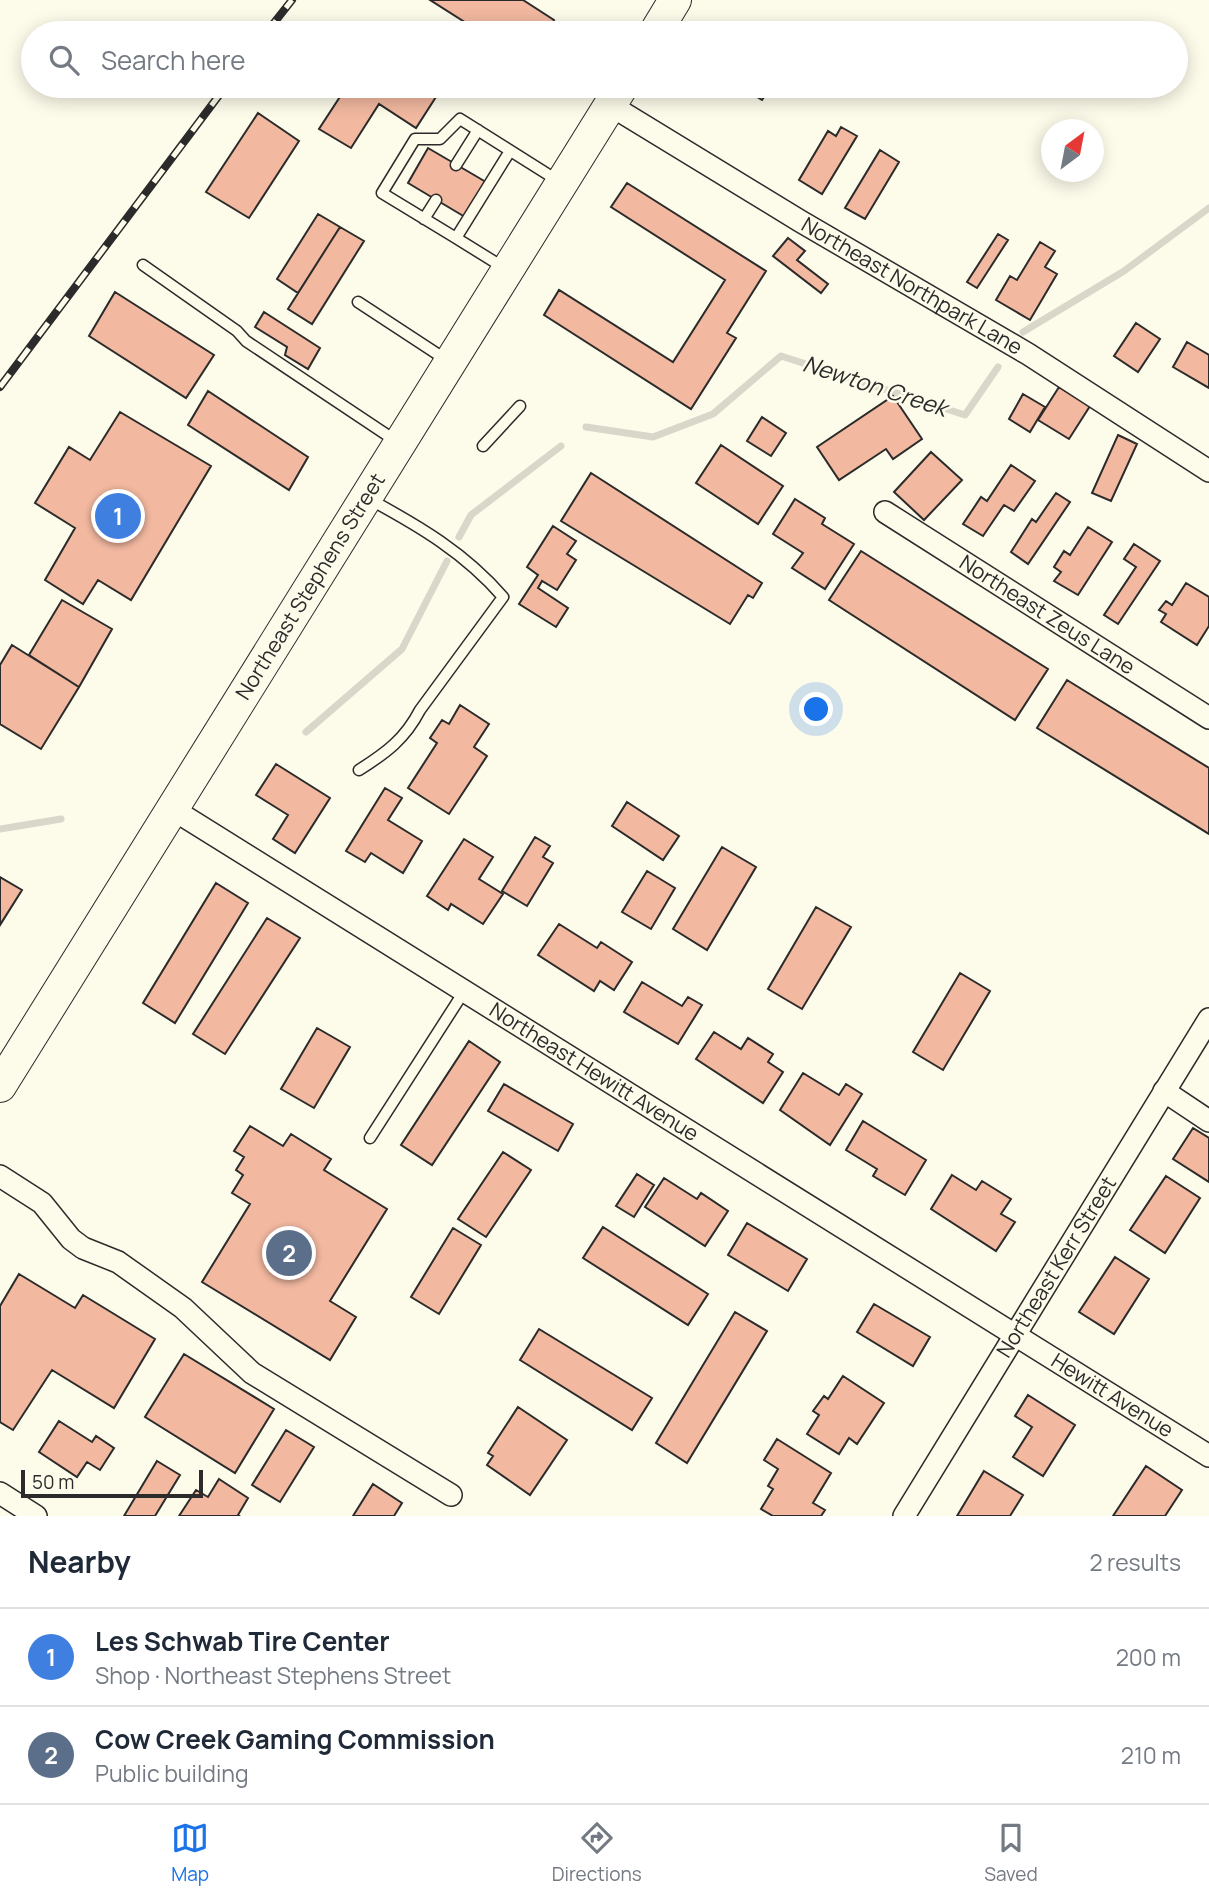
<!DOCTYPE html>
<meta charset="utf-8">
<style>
:root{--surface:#fff;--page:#f6f6f7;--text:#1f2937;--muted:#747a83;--line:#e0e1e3;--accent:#1a73e8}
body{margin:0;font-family:Manrope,sans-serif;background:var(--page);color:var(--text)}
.compass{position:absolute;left:1041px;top:119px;width:63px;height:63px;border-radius:50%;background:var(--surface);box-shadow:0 4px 18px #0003;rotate:32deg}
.scale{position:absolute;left:21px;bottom:18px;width:182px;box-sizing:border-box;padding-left:7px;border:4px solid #2b2b2b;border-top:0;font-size:19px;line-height:24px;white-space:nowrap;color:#2b2b2b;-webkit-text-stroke:5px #fdfbea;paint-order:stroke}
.you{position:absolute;left:817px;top:710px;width:24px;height:24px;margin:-18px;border:5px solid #fff;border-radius:50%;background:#1a73e8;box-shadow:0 0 0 10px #1a73e833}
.badge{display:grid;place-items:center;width:46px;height:46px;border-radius:50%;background:var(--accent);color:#fff;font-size:23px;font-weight:700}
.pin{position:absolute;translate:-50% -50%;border:4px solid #fff;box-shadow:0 2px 7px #0006}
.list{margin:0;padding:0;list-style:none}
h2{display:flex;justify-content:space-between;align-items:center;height:91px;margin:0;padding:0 28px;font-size:30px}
h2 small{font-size:23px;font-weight:400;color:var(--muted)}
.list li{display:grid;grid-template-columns:46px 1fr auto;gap:21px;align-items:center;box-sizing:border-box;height:98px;padding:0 28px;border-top:2px solid var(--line)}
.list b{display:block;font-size:26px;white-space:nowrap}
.list p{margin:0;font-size:23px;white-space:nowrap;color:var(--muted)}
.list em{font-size:23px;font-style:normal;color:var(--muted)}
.icon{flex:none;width:38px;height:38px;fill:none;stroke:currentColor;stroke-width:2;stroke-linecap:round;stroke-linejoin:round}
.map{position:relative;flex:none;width:1209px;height:1516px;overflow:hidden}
.search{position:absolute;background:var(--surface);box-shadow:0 4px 18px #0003;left:21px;right:21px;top:21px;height:77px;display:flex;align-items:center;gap:18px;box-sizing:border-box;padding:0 24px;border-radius:38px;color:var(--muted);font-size:26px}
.sheet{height:287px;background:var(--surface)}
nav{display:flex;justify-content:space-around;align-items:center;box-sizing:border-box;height:98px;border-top:2px solid var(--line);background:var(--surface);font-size:19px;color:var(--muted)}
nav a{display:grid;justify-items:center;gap:4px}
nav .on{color:var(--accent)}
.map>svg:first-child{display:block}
</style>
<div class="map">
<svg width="1209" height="1516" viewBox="0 0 1209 1516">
<rect width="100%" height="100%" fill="#fdfbea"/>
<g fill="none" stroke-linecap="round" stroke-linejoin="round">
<path stroke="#d8d7c9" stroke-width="7" d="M1023 332 1124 271 1209 208
M586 427 653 437 713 414 781 356 965 415 998 367
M459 537 471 515 561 446
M306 732 402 649 447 561
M0 829 61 819"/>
</g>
<path fill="#f2b8a0" stroke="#2b2b2b" stroke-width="2" d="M430 0H523L554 20 546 33H482Z
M347 86H443L416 128 379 104 351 148 319 129Z
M739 86H771L762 100Z
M258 113 299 141 249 218 206 192Z
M841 127 857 136 822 194 799 180 828 131 836 136Z
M428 148 486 182 465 217 408 183Z
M880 150 899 162 865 219 845 208Z
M627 183 766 271 727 333 736 338 691 409 544 315 559 290 673 362 725 280 611 207Z
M318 214 340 227 298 293 277 279Z
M340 227 364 241 312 324 288 309Z
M998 234 1008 240 977 288 967 282Z
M788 238 805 251 797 260 828 284 821 293 773 256Z
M1040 242 1055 251 1045 267 1057 274 1030 320 996 300 1010 276 1017 280Z
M115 292 214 355 186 398 89 336Z
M264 312 320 348 308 369 285 355 287 347 255 327Z
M1136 323 1160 339 1138 372 1114 356Z
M1187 342 1209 355V388L1173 367Z
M1059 387 1090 406 1069 439 1038 420Z
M208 391 308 457 289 490 188 425Z
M1023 394 1045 407 1030 432 1009 419Z
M893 396 922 439 893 459 886 449 839 480 817 447Z
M120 412 211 466 131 600 98 580 83 604 45 580 75 528 35 503 69 447 90 460Z
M762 417 786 433 771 456 747 441Z
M1118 435 1137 444 1111 501 1092 493Z
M721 445 783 486 758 524 696 483Z
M931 452 962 480 924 520 894 492Z
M1011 465 1035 481 1014 511 1004 505 983 536 963 524 981 497 987 501Z
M591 473 762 583 753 598 748 595 730 624 561 521Z
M1056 493 1070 502 1028 564 1011 552 1032 519 1036 522Z
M795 499 825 518 822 524 854 544 825 589 792 568 803 553 773 534Z
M553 526 576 541 567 554 576 560 557 590 542 581 538 588 568 608 556 627 519 604 538 575 527 567Z
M1088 527 1112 542 1078 595 1054 581 1061 572 1054 567 1064 551 1070 555Z
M1134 544 1160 561 1118 624 1104 615 1136 567 1124 559Z
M861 551 1048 669 1015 720 829 600Z
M1186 583 1209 597V626L1197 645 1161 622 1166 614 1159 610 1166 601 1172 605Z
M62 600 112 629 79 687 29 655Z
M12 645 79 687 41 749 0 724V665Z
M1067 680 1209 768V834L1037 728Z
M460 705 489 724 474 747 487 756 449 814 408 788 437 743 430 738 442 720 449 724Z
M276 764 330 798 295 853 273 839 288 815 256 795Z
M385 788 402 798 388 820 422 841 403 873 371 853 365 862 346 851Z
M627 802 679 836 663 860 612 826Z
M535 837 550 846 543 857 553 863 527 906 502 891Z
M464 839 493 857 479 879 503 894 483 924 451 904 448 910 427 896Z
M722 847 756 867 707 950 673 929Z
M647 871 675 888 651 929 622 912Z
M0 877 22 890 0 925Z
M216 883 248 903 175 1023 143 1003Z
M816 907 851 927 802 1009 768 989Z
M267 918 300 938 225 1054 193 1034Z
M559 924 597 948 601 942 632 962 614 990 600 981 594 991 538 955Z
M960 973 990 991 943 1070 913 1052Z
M642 982 682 1006 688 997 702 1005 678 1044 624 1012Z
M317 1028 350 1047 314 1108 281 1089Z
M714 1032 741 1049 748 1038 773 1054 768 1062 783 1072 763 1103 696 1059Z
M469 1041 500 1062 432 1165 401 1145Z
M803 1073 839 1095 846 1084 862 1094 830 1145 780 1110Z
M504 1084 573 1124 558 1151 488 1111Z
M863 1121 926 1160 905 1195 873 1176 877 1169 846 1150Z
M250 1126 283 1146 291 1134 331 1159 324 1170 387 1209 330 1301 356 1317 330 1360 202 1282 250 1204 232 1193 243 1175 236 1170 244 1157 234 1151Z
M1193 1128 1209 1138V1182L1173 1159Z
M503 1152 531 1170 486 1237 458 1219Z
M637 1174 654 1185 634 1217 616 1206Z
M952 1175 976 1190 982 1181 1011 1199 1001 1214 1015 1222 996 1251 931 1209Z
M1166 1176 1200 1198 1165 1253 1130 1230Z
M664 1178 697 1199 701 1193 728 1211 705 1246 645 1207Z
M747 1223 807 1259 788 1291 728 1255Z
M603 1227 708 1294 688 1325 583 1258Z
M453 1228 481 1245 439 1314 411 1297Z
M1115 1257 1149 1279 1114 1334 1079 1312Z
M19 1274 75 1308 83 1295 155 1339 114 1408 52 1370 13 1430 0 1422V1306Z
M874 1304 930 1337 913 1366 857 1332Z
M735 1312 767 1331 687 1463 656 1443Z
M539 1329 652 1398 632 1430 520 1360Z
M184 1354 274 1409 235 1473 145 1417Z
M843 1376 884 1403 857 1444 849 1438 839 1454 807 1434 819 1415 813 1411 824 1396 828 1399Z
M1028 1395 1075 1425 1043 1476 1013 1457 1032 1427 1015 1416Z
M518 1407 567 1440 530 1495 487 1465 493 1456 488 1453Z
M59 1421 92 1442 96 1436 114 1448 100 1470 87 1462 77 1477 39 1452Z
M286 1430 314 1447 280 1502 252 1485Z
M777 1439 831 1473 813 1503 825 1510 821 1516H773L761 1509 773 1489 768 1486 778 1469 764 1460Z
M157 1461 180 1475 155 1516H124Z
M1146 1466 1182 1490 1165 1516H1113Z
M984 1471 1023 1495 1010 1516H957Z
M219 1479 248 1498 238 1515 240 1516H179L196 1490 208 1497Z
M373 1484 402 1503 394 1516H353Z"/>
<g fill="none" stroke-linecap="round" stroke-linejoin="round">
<defs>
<path id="lane" d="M456 165 478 130
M424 219 436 200
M456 238 382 193 415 139H440L460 119 560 182
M143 265 237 331 246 341 399 443
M506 269 456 238 510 151
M358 302 448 361
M483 446 520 406
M359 770C386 753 405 739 420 710L503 597C465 553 419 526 369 499
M370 1138 465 990"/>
<g id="street">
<path id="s1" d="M610 105 800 221 1028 354 1209 471"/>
<path id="s2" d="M885 512 1209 718"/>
<path id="s3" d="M174 810 1209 1456"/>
<path d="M1164 1091 1209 1121"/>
<path d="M0 1176 42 1203 71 1239 83 1248 118 1262 183 1308 252 1373 451 1495"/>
<path d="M0 1493 36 1516"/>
<path id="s4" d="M904 1516 1209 1019"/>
</g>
<g id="secondary">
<path d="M655 33 675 0"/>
<path id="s5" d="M0 1086 622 86"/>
</g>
</defs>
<use href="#lane" stroke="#2b2b2b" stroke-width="13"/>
<use href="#street" stroke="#2b2b2b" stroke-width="24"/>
<use href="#secondary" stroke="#2b2b2b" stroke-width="34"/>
<use href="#lane" stroke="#fdfbea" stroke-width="10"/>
<use href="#street" stroke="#fdfbea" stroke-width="21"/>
<use href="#secondary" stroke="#fdfbea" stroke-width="32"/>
<defs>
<path id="rail" d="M266 33 292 0
M0 387 226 86"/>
</defs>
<use href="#rail" stroke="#2b2b2b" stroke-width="8"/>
<use href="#rail" stroke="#fdfbea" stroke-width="5" stroke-dasharray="16" stroke-linecap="butt"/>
</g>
<g text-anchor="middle" stroke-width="5" stroke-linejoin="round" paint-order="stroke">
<g font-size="21" fill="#2b2b2b" stroke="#fdfbea">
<text dy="7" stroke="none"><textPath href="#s1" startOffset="352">Northeast Northpark Lane</textPath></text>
<text dy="7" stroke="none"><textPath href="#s5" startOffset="588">Northeast Stephens Street</textPath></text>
<text dy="7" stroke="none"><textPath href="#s2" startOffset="192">Northeast Zeus Lane</textPath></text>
<text dy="7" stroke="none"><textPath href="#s3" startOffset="495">Northeast Hewitt Avenue</textPath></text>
<text dy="7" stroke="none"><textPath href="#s4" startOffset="292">Northeast Kerr Street</textPath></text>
<text dy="7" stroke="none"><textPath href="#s3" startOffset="1106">Hewitt Avenue</textPath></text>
</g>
<g font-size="23" font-style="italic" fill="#2b2b2b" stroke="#fdfbea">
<text transform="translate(875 386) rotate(18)" y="8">Newton Creek</text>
</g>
</g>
</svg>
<svg class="compass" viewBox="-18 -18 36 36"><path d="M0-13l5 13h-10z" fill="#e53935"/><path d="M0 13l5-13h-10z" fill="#747a83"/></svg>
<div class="scale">50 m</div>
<div class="you"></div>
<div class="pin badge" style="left:118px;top:516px;background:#3f7fe0">1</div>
<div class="pin badge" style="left:289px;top:1253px;background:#5c6f8a">2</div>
<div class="search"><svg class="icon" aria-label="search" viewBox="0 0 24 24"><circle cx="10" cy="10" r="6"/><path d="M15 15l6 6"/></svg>Search here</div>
</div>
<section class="sheet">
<h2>Nearby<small>2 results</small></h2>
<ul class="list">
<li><span class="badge" style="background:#3f7fe0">1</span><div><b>Les Schwab Tire Center</b><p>Shop · Northeast Stephens Street</p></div><em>200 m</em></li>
<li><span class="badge" style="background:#5c6f8a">2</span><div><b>Cow Creek Gaming Commission</b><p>Public building</p></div><em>210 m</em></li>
</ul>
</section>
<nav>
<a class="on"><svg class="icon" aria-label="map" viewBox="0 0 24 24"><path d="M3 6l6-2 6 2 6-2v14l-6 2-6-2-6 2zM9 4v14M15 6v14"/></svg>Map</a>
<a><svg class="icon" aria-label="directions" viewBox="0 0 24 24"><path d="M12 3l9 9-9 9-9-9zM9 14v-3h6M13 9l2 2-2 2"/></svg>Directions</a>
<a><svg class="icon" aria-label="saved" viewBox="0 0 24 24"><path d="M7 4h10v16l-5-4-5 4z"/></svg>Saved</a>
</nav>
